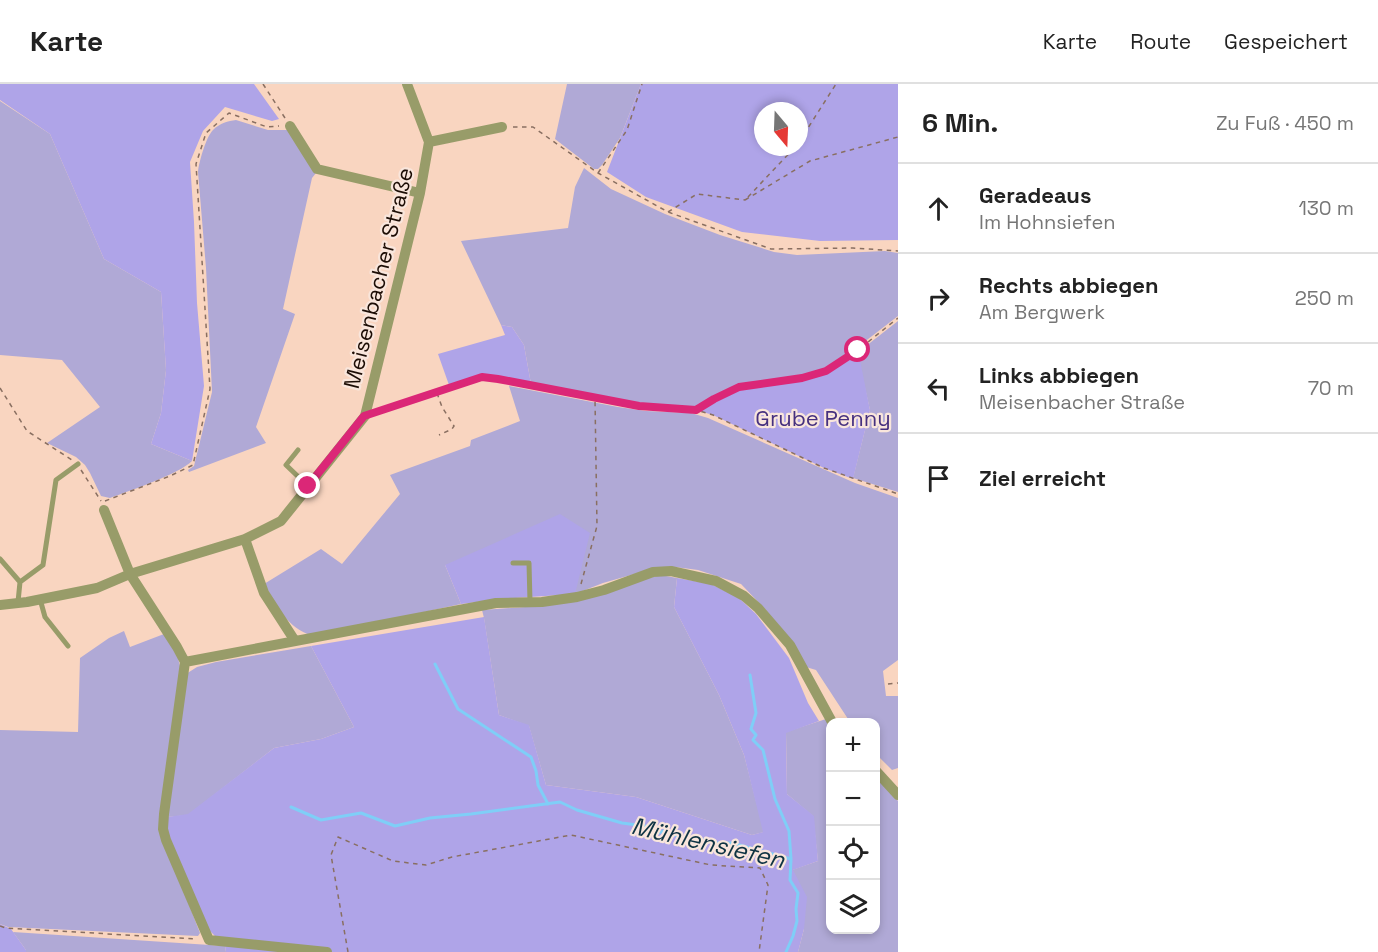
<!DOCTYPE html>
<html lang="de">
<meta charset="utf-8">
<style>
:root{--surface:#fff;--page:#f6f6f6;--text:#222;--muted:#767676;--line:#e0e0e0}
body{margin:0;font-family:"Space Grotesk",sans-serif;background:var(--page);color:var(--text)}
.controls{position:absolute;right:18px;bottom:18px;display:grid;overflow:hidden;border-radius:12px;box-shadow:0 3px 9px #0003}
.controls button{width:54px;height:54px;display:grid;place-items:center;padding:0;border:0;border-bottom:2px solid var(--line);background:var(--surface);color:var(--text);font:30px sans-serif}
.compass{position:absolute;left:754px;top:18px;width:54px;height:54px;border-radius:50%;background:var(--surface);box-shadow:0 3px 9px #0003;rotate:161deg}
.stop{position:absolute;width:18px;height:18px;margin:-14px;border:4px solid #db2777;border-radius:50%;background:#fff}
.stop.end{background:#db2777;border-color:#fff;box-shadow:0 2px 6px #0008}
.list{margin:0;padding:0;list-style:none}
h2{display:flex;justify-content:space-between;align-items:center;height:78px;margin:0;padding:0 24px;font-size:26px}
h2 small{font-size:20px;font-weight:400;color:var(--muted)}
.list li{display:grid;grid-template-columns:39px 1fr auto;gap:18px;align-items:center;box-sizing:border-box;height:90px;padding:0 24px;border-top:2px solid var(--line)}
.list b{display:block;font-size:22px;white-space:nowrap}
.list p{margin:0;font-size:20px;white-space:nowrap;color:var(--muted)}
.list em{font-size:20px;font-style:normal;color:var(--muted)}
.icon{flex:none;width:33px;height:33px;fill:none;stroke:currentColor;stroke-width:2;stroke-linecap:round;stroke-linejoin:round}
.map{position:relative;flex:none;width:898px;height:868px;overflow:hidden}
header{display:flex;align-items:center;gap:36px;box-sizing:border-box;height:84px;padding:0 30px;background:var(--surface);border-bottom:2px solid var(--line)}
header strong{font-size:28px}
nav{display:flex;gap:33px;margin-inline-start:auto;font-size:21px}
main{display:flex}
aside{flex:1;background:var(--surface)}
.map>svg:first-child{display:block}
</style>
<header>
<strong>Karte</strong>
<nav><a>Karte</a><a>Route</a><a>Gespeichert</a></nav>
</header>
<main>
<div class="map">
<svg width="898" height="868" viewBox="0 0 898 868">
<rect width="100%" height="100%" fill="#f9d5c0"/>
<path fill="#b0a9d6" d="M567 0H641L620 54 602 81 598 85H594L555 55Z
M0 17 50 50 104 175 161 208 166 286 161 329 151 360 192 377C179 390 129 407 110 414L101 412 90 389 85 381 76 373 47 359 100 323 62 276 0 271Z
M236 36 268 46H288L316 89 312 94 283 225 295 230 256 343 266 359 189 388 188 386 194 382 212 308 206 184 198 88C199 78 206 53 213 46 220 39 228 37 236 36Z
M584 84 611 105 665 130 720 151 774 168 797 171 885 167 898 169V232L850 269 820 287 805 291 748 299 713 313 692 324 653 322 631 320 531 300 524 261 512 243 501 241 461 157 568 144 575 103Z
M898 237V408L853 394 870 326 857 269Z
M509 302 618 323 646 327 691 329 708 334 855 399 898 414V576L883 587 886 612H898V684L892 686 876 670V638H850L816 586 806 583 765 525 741 500 698 486 675 483 652 485 603 499 575 510 445 481 461 520 313 552C286 544 278 522 264 500L321 465 342 480 400 410 390 391 470 362 471 356 520 337Z
M661 491 677 494 674 523 719 611 744 671 764 748 752 751 636 713 546 701 529 642 499 631 484 534 482 526 539 522Z
M124 547 130 563 164 550 176 566 181 586 162 751 200 849 198 852 8 843 0 840V646L78 648 80 574 109 554Z
M311 562 354 643 321 655 274 664 188 731 167 733 186 590 197 583 216 578Z
M826 635 830 641V846H876V693L898 717V868H798L804 845 792 786 818 777 813 732 787 710 786 648Z
M13 848 225 862 226 868H26V866Z"/>
<path fill="#afa4e8" fill-rule="evenodd" d="M0 0H254L279 35 272 37 225 23 203 47 190 78 194 138 197 219 204 302 192 377 151 360 161 329 166 286 161 208 104 175 50 50 0 16Z
M641 0H898V156L820 157 742 148 646 113 607 88ZM763 27H799V63H763Z
M501 241 512 243 524 261 531 300 497 291 477 292 449 301 438 270 505 251Z
M858 266 870 326 853 395 824 384 713 331 696 326 714 315 739 303 802 294 826 287Z
M560 430 590 449 575 510 501 515 461 520 445 481Z
M677 494 711 500 739 514 756 530 789 574 808 619 819 637 786 649 787 710 814 732 818 777 793 786 807 813 804 845 798 868H226L225 862 209 846 168 752 167 733 188 730 274 664 321 655 354 643 311 562 484 533 499 631 529 641 546 701 636 713 752 751 763 748 744 671 719 611 674 523Z
M0 840 11 845 26 866V868H0Z"/>
<g fill="none" stroke-linecap="round" stroke-linejoin="round">
<path stroke="#7fcef7" stroke-width="3" d="M435 580 458 625 531 673 536 687 538 701 548 720
M750 591 756 629 751 645 756 651 753 656 763 666 775 715 789 747 791 775
M291 723 321 736 361 729 395 742 430 734 471 730 560 718 577 726 622 739 652 743 658 749 667 746 688 759 706 755 713 759H732L791 775 790 796 798 809 796 825 797 837 793 852 786 868"/>
<path stroke="#896f61" stroke-width="1.5" stroke-dasharray="4.5 4.5" stroke-linecap="butt" d="M263 0 285 34
M513 43H533L598 89 668 128 771 165 853 164 898 167
M799 58 836 0
M598 89 627 46 642 0
M748 113 795 63
M745 116 810 77 898 53
M668 128 697 110 745 116
M0 304 27 347 72 376
M437 309 442 323 454 342 452 345 439 351
M696 326 714 315 739 303 802 294 827 287 858 266 898 234
M377 328 482 293 498 295 639 322 696 326 713 331 824 384 898 410
M81 386 101 417
M105 417 170 392 193 381 210 305 196 80 206 49 229 29 267 43 279 42
M581 500 597 442 595 315
M888 600 898 599
M0 842 6 844 196 855
M348 868 331 771 338 753 393 777 426 781 452 773 571 751 711 781 760 784 768 801 759 868"/>
<path stroke="#989c69" stroke-width="5" d="M298 366 286 381 308 402
M0 475 20 498
M513 479H529L530 518
M40 515 45 533 68 562
M18 518 20 498 43 481 56 396 78 380"/>
<path stroke="#989c69" stroke-width="10" d="M290 42 317 85 420 109
M429 58 502 43
M104 426 130 490 177 563 185 578 164 730 163 745 166 756 209 856 327 868
M245 455 264 509 295 557
M0 521 27 518 97 504 130 490 245 455 281 437 365 332 420 109 429 58 407 0
M185 578 496 519 542 518 577 513 604 506 653 488 671 487 716 497 744 512 758 524 790 561 832 638
M876 687 898 711"/>
</g>
<g fill="none" stroke-linecap="round" stroke-linejoin="round">
<path stroke="#db2777" stroke-width="8" d="M308 402 364 332 482 293 498 295 639 322 696 326 714 315 739 303 802 294 826 287 858 266"/>
</g>
<g text-anchor="middle" stroke-width="4.5" stroke-linejoin="round" paint-order="stroke">
<g font-size="22" fill="#1c0d05" stroke="#f9e6dc">
<text transform="translate(378 194) rotate(-76)" y="8">Meisenbacher Straße</text>
</g>
<g font-size="22" fill="#46307f" stroke="#f9e6dc">
<text x="823" y="342">Grube Penny</text>
</g>
<g font-size="24" font-style="italic" fill="#0e3343" stroke="#f9e6dc">
<text transform="translate(708 759) rotate(13)" y="8">Mühlensiefen</text>
</g>
</g>
</svg>
<div class="controls">
<button>+</button>
<button>−</button>
<button><svg class="icon" aria-label="locate" viewBox="0 0 24 24"><circle cx="12" cy="12" r="6"/><path d="M12 2v4M12 18v4M2 12h4M18 12h4"/></svg></button>
<button><svg class="icon" aria-label="layers" viewBox="0 0 24 24"><path d="M12 4l9 5-9 5-9-5zM3 14l9 5 9-5"/></svg></button>
</div>
<svg class="compass" viewBox="-18 -18 36 36"><path d="M0-13l5 13h-10z" fill="#e53935"/><path d="M0 13l5-13h-10z" fill="#767676"/></svg>
<div class="stop" style="left:858px;top:266px"></div>
<div class="stop end" style="left:308px;top:402px"></div>
</div>
<aside>
<h2>6 Min.<small>Zu Fuß · 450 m</small></h2>
<ul class="list">
<li><svg class="icon" aria-label="ahead" viewBox="0 0 24 24"><path d="M12 20V5M6 11l6-6 6 6"/></svg><div><b>Geradeaus</b><p>Im Hohnsiefen</p></div><em>130 m</em></li>
<li><svg class="icon" aria-label="right" viewBox="0 0 24 24"><path d="M7 20v-9h11M14 6l5 5-5 5"/></svg><div><b>Rechts abbiegen</b><p>Am Bergwerk</p></div><em>250 m</em></li>
<li><svg class="icon" aria-label="left" viewBox="0 0 24 24"><path d="M17 20v-9H6M10 6l-5 5 5 5"/></svg><div><b>Links abbiegen</b><p>Meisenbacher Straße</p></div><em>70 m</em></li>
<li><svg class="icon" aria-label="arrive" viewBox="0 0 24 24"><path d="M6 21V4h12l-3 4 3 4H6"/></svg><div><b>Ziel erreicht</b></div></li>
</ul>
</aside>
</main>
